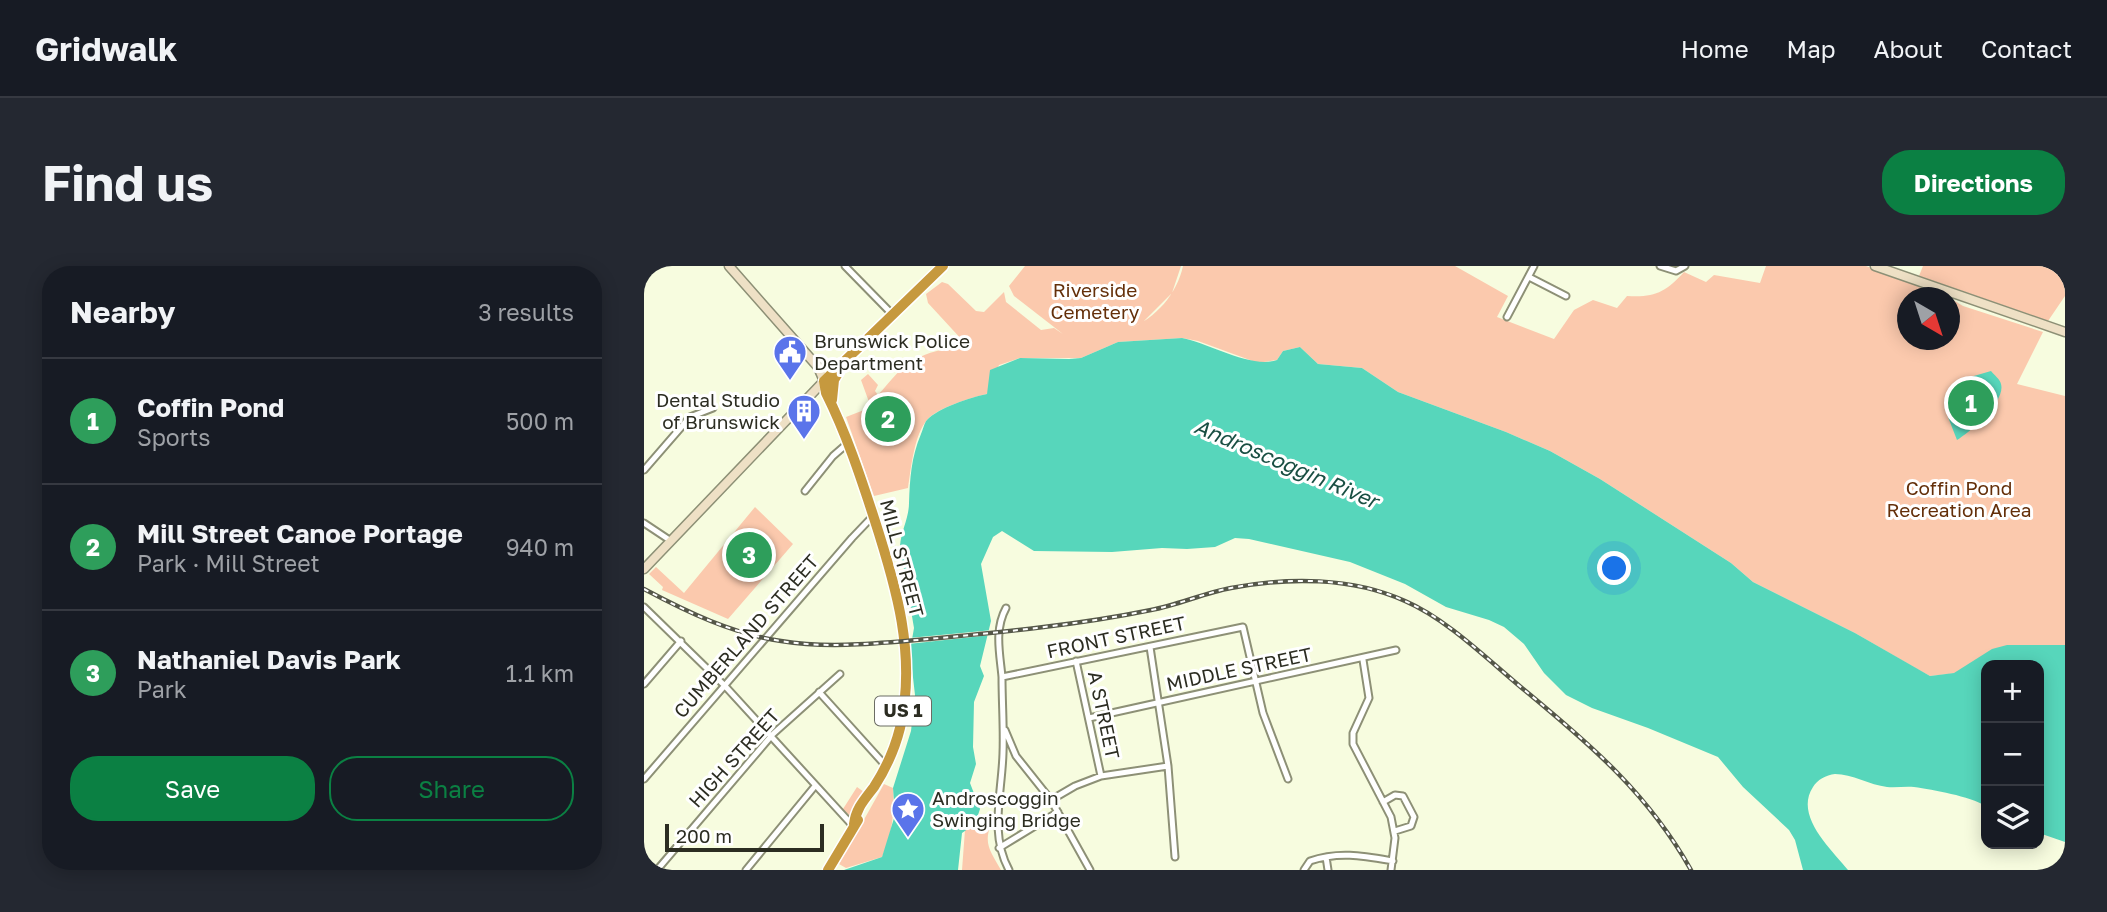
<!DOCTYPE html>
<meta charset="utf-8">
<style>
:root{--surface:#171b24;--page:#242831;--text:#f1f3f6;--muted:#9ea1a6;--line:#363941;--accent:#0b8043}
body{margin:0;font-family:"Golos Text",sans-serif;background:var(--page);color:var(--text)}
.controls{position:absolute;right:21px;bottom:21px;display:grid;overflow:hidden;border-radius:14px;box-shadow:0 4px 18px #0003}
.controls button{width:63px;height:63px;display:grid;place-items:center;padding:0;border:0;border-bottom:2px solid var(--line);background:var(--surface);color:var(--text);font:35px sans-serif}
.compass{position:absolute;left:1253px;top:21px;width:63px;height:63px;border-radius:50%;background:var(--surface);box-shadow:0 4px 18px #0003;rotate:141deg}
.scale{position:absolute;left:21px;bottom:18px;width:159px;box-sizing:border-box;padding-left:7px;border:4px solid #2c2d22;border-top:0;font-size:19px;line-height:24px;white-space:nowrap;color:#2c2d22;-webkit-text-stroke:5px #fff;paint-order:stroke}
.you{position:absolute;left:971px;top:303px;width:24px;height:24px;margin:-18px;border:5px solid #fff;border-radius:50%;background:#1a73e8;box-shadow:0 0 0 10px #1a73e833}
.badge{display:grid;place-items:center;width:46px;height:46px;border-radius:50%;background:var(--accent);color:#fff;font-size:23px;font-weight:700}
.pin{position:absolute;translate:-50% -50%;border:4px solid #fff;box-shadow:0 2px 7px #0006}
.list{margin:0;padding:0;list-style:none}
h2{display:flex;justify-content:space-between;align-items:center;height:91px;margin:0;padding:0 28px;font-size:30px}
h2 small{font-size:23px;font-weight:400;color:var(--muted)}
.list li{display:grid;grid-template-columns:46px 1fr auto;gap:21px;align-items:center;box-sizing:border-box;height:126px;padding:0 28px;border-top:2px solid var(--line)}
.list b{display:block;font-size:26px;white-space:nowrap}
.list p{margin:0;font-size:23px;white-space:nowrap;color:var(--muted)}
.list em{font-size:23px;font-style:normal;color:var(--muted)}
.actions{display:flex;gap:14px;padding:21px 28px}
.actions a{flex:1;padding:16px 0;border:2px solid var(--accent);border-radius:28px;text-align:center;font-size:24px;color:var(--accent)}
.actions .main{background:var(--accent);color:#fff}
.icon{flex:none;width:38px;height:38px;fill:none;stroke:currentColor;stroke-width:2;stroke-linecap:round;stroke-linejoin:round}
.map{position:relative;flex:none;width:1421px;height:604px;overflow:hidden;border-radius:28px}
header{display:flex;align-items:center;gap:42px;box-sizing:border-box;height:98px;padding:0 35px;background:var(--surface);border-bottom:2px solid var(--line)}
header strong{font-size:33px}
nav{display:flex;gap:38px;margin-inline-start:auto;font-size:24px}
.intro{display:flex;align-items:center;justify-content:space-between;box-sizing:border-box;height:168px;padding:0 42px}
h1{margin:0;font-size:49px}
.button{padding:18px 32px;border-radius:28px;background:var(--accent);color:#fff;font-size:24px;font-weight:700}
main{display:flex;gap:42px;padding:0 42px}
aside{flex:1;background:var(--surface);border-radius:28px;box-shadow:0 4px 18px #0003}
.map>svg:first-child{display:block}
</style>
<header>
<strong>Gridwalk</strong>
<nav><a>Home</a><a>Map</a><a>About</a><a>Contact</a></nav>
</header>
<div class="intro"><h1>Find us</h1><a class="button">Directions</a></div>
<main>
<aside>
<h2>Nearby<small>3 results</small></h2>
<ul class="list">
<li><span class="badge" style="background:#2e9e5b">1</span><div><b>Coffin Pond</b><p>Sports</p></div><em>500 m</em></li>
<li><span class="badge" style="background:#2e9e5b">2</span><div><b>Mill Street Canoe Portage</b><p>Park · Mill Street</p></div><em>940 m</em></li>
<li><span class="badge" style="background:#2e9e5b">3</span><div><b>Nathaniel Davis Park</b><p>Park</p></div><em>1.1 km</em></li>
</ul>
<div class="actions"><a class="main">Save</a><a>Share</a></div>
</aside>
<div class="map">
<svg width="1421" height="604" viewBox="0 0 1421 604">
<rect width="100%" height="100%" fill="#f7fcdf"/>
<path fill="#fbc9ad" d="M381 0H537L528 27 499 56 485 63C512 52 533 28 539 0H811L864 30 853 51 910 73 930 44 949 34 973 42 983 30C1010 32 1022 26 1040 6L1062 16 1070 9 1116 17 1122 0H1222L1304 31 1264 32V74H1306V32L1319 40 1399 66 1373 118 1421 130V381L1342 399V404L1286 410 1273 403 1211 367 1109 316 1087 297 956 213 906 185 862 166 754 126 718 102 674 98 656 81 639 85 633 94 614 97 554 75 538 72 474 76 437 92H376L355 99 343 128C328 131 293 142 283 154 270 169 267 203 264 222L230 230 202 151 220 144 221 140 225 136 217 114 224 108 234 119 231 125 234 129C247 115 257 99 276 91 289 84 306 84 319 75L284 37 282 28 298 16 304 18 332 45 340 46 360 26 362 36 397 64 410 62 419 68 370 30 365 20Z
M1279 0H1421V30L1404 55 1275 10Z
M111 241 149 278 84 353 18 324 19 321 5 308 12 301 40 327Z
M240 518 249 522C251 547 248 568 238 591L202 602 195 598Z
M213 521 220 526 206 550 199 543Z
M336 552 347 558C339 578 347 586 357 604H318L321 564 331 561Z"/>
<path fill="#57d6bb" d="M538 72C565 77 607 103 633 94L639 85 656 81 674 98 718 102 754 126 862 166 906 185 956 213 1087 297 1109 316 1211 367 1286 410 1310 407 1348 383 1363 379H1421V576L1395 567V399H1342V540C1325 530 1290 524 1270 521 1261 520 1252 522 1243 521 1226 519 1208 508 1191 508 1182 509 1173 514 1169 521 1150 550 1187 583 1204 604H1159L1151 574 1145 564 1099 521 1074 491 1004 462 948 442 922 429 900 407 880 378 860 361 845 354 802 341 761 318 706 296 605 273 591 272 571 281 543 283 518 282 468 286 390 285 358 265 349 271 337 298 347 355 336 400 340 410 330 436 329 481 332 498 326 517 336 543 331 558 318 567 314 604H200L238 591 251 549 249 522 267 465 271 429 266 385 270 362 256 280C257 265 265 252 265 237 266 212 267 192 277 168 279 164 280 157 283 154 294 142 327 131 343 128L346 104 376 92 425 93 437 92 474 76Z
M1347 105C1350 109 1356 113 1357 118 1362 135 1326 166 1313 174L1304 151V130L1323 112Z"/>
<path fill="#f7fcdf" d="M349 364 347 369 264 378 265 372Z"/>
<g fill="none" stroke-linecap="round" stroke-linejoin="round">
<defs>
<path id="street" d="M201 0 248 48
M1016 0 1032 5 1041 0
M885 11 922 30
M863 51 890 0
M0 204 46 151 69 142
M161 225 189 190 204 177
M0 257 27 275
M0 341 81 420 209 560
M506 381 524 500 531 591
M719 394 725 432 709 467V478L747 551 751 572 747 604
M432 395 457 510
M358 411C356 388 350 364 362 342
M0 418 37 375
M175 426 241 499
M445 452 752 384
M361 464 372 490 407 534 446 604
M0 513 208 272 229 250
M407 534 431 520 457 510 524 500
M739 536 751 529 759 530 770 551 767 560 751 565
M355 582 414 546
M682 591 684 604
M13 604 129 468 196 408
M102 604 171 520
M365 604C345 567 358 527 359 487 360 462 358 437 358 411L599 361 619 447 644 513
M660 604 666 595C695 585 720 590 749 595"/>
<path id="secondary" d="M1231 0 1421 66
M0 303 180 115 174 101 85 0"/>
<path id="highway" d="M188 134 190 114 197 102
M210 558C212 542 221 533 230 521 241 504 251 482 256 462 273 390 252 320 230 252 216 209 202 167 182 127L180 115 299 0
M184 604 214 554"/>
</defs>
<use href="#street" stroke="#8d9076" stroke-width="9"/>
<use href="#secondary" stroke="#8d9076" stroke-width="11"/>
<use href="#highway" stroke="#fff" stroke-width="13"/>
<use href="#street" stroke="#fff" stroke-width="5"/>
<use href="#secondary" stroke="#eee0c5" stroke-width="8"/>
<use href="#highway" stroke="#c6993e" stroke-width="10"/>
<defs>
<path id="rail" d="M0 323C43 346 89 368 137 375 186 383 236 377 285 373 359 366 434 359 507 344 534 339 560 327 587 322 644 311 708 311 761 335 805 354 847 397 884 427 948 480 1005 529 1047 604"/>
</defs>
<use href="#rail" stroke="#555749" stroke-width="4.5"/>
<use href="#rail" stroke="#fff" stroke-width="2" stroke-dasharray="5" stroke-linecap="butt"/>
</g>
<defs>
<symbol id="civic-pin" viewBox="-11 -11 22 30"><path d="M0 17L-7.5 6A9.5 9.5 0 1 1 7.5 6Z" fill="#5a74ea" stroke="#fff"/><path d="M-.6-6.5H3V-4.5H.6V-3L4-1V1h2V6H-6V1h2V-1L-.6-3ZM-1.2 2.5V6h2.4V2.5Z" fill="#fff"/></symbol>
<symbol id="building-pin" viewBox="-11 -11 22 30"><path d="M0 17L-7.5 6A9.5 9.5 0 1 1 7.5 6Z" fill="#5a74ea" stroke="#fff"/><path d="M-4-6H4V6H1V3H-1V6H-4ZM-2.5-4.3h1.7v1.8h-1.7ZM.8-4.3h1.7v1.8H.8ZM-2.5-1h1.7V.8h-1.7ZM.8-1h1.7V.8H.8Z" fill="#fff"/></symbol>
<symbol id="sight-pin" viewBox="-11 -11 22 30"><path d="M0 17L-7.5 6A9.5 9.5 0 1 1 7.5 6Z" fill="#5a74ea" stroke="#fff"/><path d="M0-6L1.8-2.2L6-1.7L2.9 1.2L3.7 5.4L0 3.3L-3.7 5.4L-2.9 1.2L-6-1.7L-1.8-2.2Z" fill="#fff"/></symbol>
</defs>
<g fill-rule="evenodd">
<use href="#civic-pin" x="127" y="67" width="38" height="52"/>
<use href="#building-pin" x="141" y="126" width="38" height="52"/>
<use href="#sight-pin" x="245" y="524" width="38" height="52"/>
</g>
<g text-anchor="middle" stroke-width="6" stroke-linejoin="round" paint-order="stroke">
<rect fill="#fff" stroke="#6b6c64" stroke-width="2" x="231" y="430.5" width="56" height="29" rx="5"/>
<g font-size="18" font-weight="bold" fill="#2c2d22">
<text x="259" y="451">US 1</text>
</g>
<g font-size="19" fill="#642f09" stroke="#fff">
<text x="451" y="31">Riverside<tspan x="451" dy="22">Cemetery</tspan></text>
<text x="1315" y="229">Coffin Pond<tspan x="1315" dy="22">Recreation Area</tspan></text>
</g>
<g font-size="19" fill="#2c2d22" stroke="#fff" text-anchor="start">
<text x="170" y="82">Brunswick Police<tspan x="170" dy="22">Department</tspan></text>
<text x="136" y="141" text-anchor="end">Dental Studio<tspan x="136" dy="22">of Brunswick</tspan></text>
<text x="288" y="539">Androscoggin<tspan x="288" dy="22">Swinging Bridge</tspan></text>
</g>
<g font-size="19" fill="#2c2d22" stroke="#fff">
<text transform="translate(258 292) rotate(75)" y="7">MILL STREET</text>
<text transform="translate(102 370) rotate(-49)" y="7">CUMBERLAND STREET</text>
<text transform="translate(472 371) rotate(-12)" y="7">FRONT STREET</text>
<text transform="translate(595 403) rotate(-12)" y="7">MIDDLE STREET</text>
<text transform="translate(460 449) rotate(78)" y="7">A STREET</text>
<text transform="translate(90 492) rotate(-48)" y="7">HIGH STREET</text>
</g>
<g font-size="21" font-style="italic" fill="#194f43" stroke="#fff">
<text transform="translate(642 198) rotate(23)" y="7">Androscoggin River</text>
</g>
</g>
</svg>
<div class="controls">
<button>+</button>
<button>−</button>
<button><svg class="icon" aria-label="layers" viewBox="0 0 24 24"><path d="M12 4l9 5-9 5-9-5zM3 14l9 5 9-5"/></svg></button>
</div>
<svg class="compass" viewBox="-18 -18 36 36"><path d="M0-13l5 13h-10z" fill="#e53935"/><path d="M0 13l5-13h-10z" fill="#9ea1a6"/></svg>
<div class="scale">200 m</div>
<div class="you"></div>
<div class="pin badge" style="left:1327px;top:137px;background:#2e9e5b">1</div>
<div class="pin badge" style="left:244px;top:153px;background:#2e9e5b">2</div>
<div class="pin badge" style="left:105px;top:289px;background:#2e9e5b">3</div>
</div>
</main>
